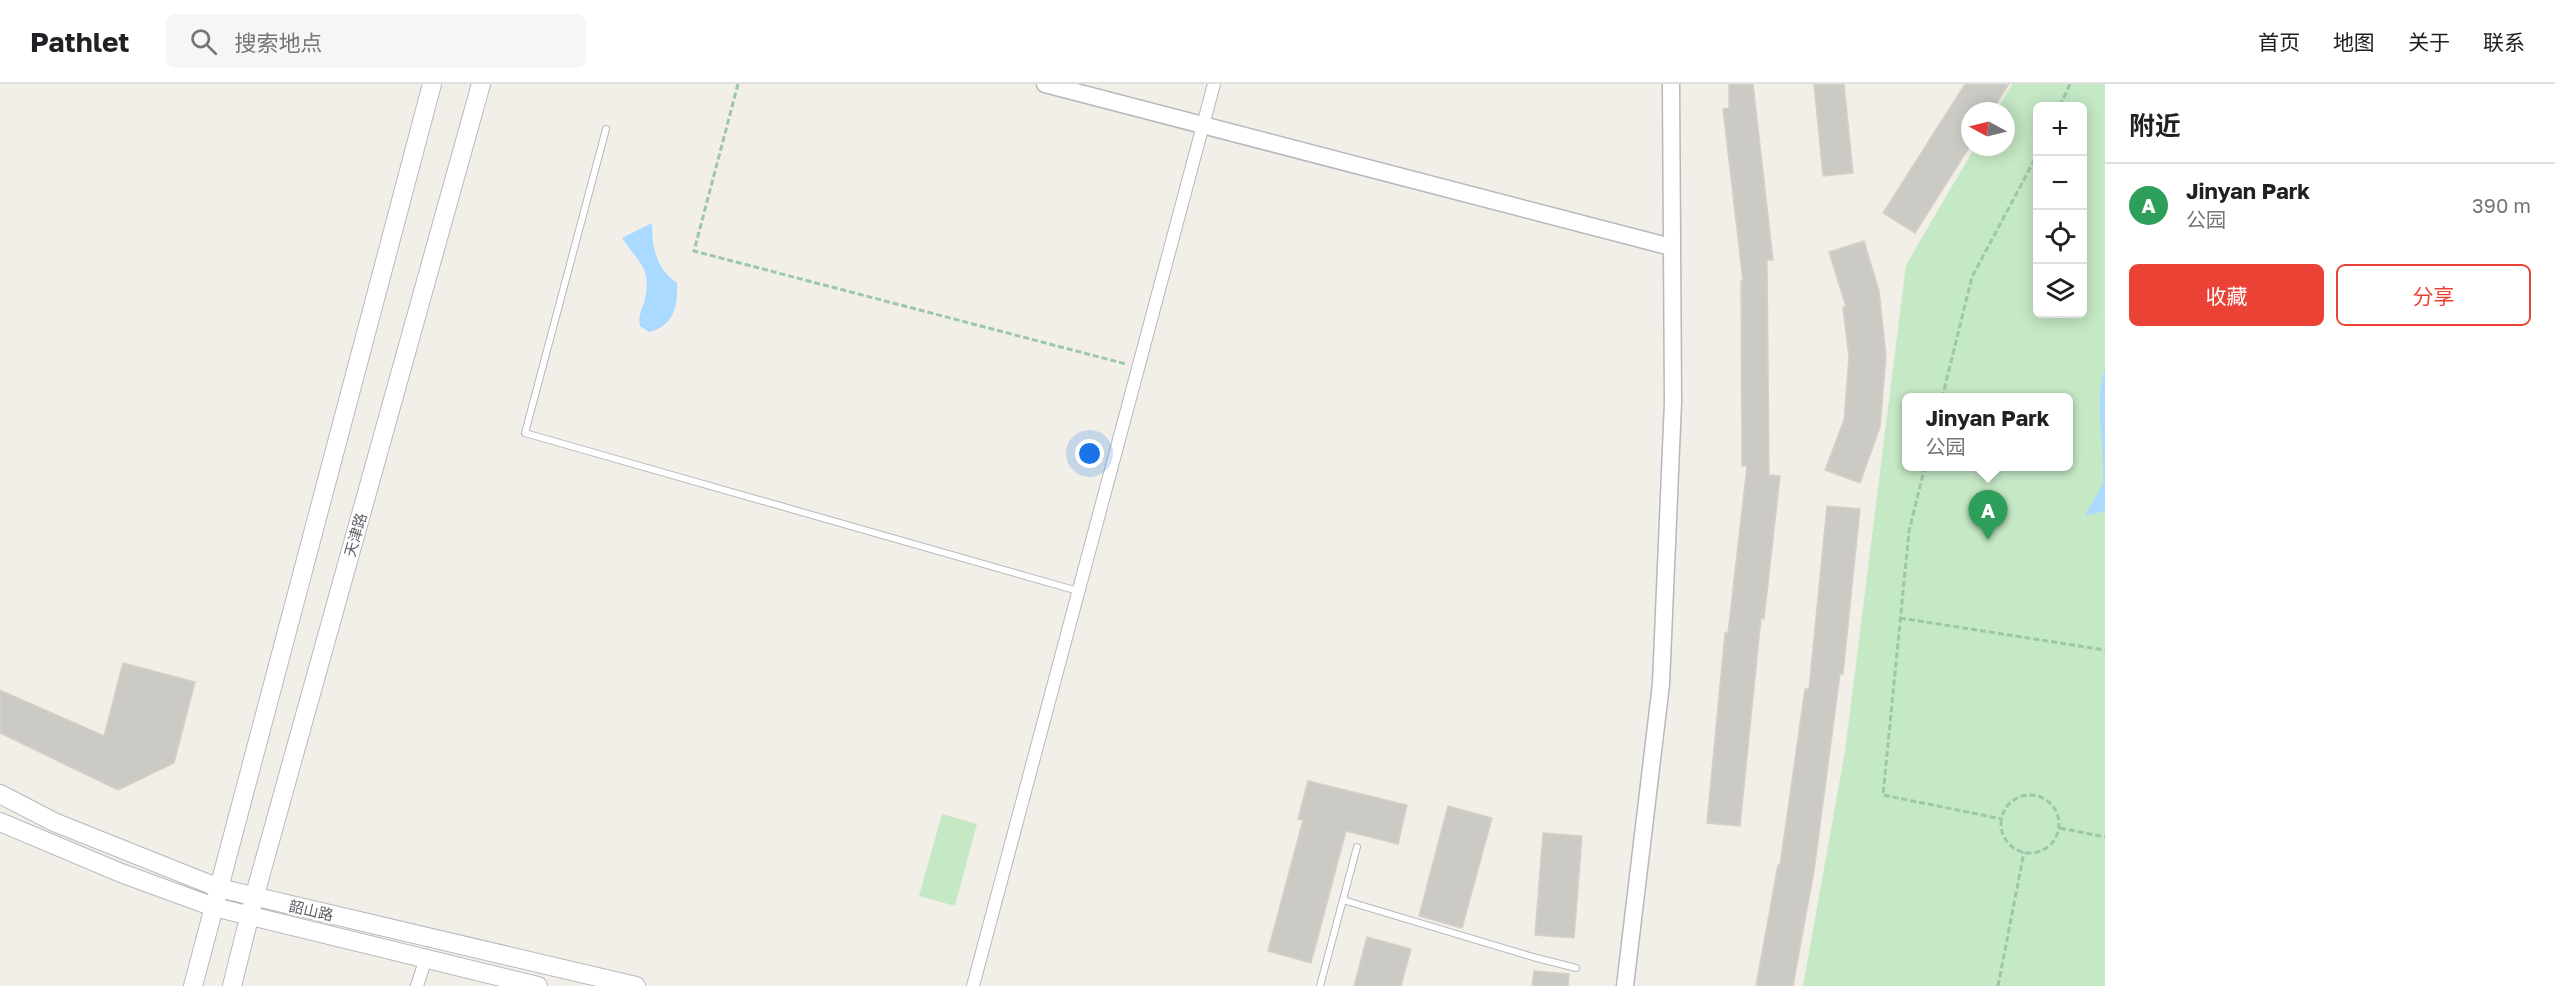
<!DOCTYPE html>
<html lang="zh">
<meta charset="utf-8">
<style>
:root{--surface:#fff;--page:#f6f6f6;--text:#202124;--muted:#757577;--line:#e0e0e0;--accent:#ea4335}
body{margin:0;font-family:"Golos Text","Noto Sans SC",sans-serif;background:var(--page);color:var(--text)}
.controls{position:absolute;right:18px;top:18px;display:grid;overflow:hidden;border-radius:9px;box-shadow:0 3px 15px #0003}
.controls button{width:54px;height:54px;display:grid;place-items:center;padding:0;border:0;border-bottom:2px solid var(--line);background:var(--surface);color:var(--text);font:30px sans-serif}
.compass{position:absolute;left:1961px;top:18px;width:54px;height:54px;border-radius:50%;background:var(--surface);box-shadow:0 3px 15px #0003;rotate:277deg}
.you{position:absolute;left:1090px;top:370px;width:21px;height:21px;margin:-15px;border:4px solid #fff;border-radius:50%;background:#1a73e8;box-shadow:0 0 0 9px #1a73e833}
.badge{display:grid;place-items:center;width:39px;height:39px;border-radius:50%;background:var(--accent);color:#fff;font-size:20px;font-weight:700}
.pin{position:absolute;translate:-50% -50px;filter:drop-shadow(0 2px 3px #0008)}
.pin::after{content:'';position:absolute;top:32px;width:21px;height:18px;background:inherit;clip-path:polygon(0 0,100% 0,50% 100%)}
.popup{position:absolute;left:1902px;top:309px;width:171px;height:78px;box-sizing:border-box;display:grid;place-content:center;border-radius:9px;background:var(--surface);filter:drop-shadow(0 2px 4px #0005);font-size:20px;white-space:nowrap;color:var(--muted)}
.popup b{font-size:22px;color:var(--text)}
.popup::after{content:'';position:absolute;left:50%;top:100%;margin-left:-12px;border:12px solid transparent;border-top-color:var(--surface)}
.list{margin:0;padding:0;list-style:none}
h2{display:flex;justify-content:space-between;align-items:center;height:78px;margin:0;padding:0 24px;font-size:26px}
h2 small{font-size:20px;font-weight:400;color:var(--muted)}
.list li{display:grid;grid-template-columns:39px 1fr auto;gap:18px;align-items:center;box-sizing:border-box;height:84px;padding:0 24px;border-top:2px solid var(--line)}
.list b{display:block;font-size:22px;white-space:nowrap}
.list p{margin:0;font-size:20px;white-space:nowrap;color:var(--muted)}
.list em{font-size:20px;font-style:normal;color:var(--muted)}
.actions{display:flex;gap:12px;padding:18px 24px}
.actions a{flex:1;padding:14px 0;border:2px solid var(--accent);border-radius:9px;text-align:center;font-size:21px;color:var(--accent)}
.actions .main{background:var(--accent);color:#fff}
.icon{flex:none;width:33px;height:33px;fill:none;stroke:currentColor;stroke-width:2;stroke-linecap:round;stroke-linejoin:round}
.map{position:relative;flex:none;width:2105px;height:902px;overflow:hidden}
header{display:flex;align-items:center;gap:36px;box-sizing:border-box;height:84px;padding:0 30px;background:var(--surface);border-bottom:2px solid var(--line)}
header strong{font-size:28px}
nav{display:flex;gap:33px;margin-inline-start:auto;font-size:21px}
.search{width:420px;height:54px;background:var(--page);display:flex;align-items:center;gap:15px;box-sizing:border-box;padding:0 21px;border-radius:9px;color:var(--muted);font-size:22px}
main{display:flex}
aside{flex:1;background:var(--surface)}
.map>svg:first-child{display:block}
</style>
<header>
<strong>Pathlet</strong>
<div class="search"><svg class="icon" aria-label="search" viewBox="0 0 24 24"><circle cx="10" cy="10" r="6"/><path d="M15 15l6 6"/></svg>搜索地点</div>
<nav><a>首页</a><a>地图</a><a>关于</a><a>联系</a></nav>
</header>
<main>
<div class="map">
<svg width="2105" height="902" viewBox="0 0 2105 902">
<rect width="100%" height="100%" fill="#f1efe8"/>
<path fill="#c5e8c5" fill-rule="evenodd" d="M2012 0H2105V902H1803L1845 667 1906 181 1975 63H2006V27H1996ZM2038 22H2082V230H2038ZM1907 314H2069V382H1907Z
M942 730 977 740 955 822 919 812Z"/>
<path fill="#aadaff" d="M652 139C652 163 656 185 677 199 678 222 674 242 649 248L640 242C638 233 641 227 644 219 653 185 639 179 622 154Z
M2105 286V427L2085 432C2090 421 2099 410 2103 399 2105 371 2094 307 2105 286Z"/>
<path fill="#cccac5" stroke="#d6d1c6" stroke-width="1.5" d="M1729 0H1753L1773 176H1767L1769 391 1780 392 1764 535 1761 534 1740 742 1707 739 1725 549H1728L1747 382H1742L1741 197H1743L1723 25 1729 24Z
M1814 0H1844L1853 89 1823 92Z
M1965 0H2009L1992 27H1970V62L1915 149 1883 129Z
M1864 157 1879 207 1886 272 1880 343 1860 399 1825 386 1844 336 1849 273 1843 223H1846L1829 168Z
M1827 422 1860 425 1843 590H1840L1814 787 1793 902H1756L1778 781H1780L1805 605H1809Z
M123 579 195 598 174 679 118 706 0 649V606L104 652Z
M1308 697 1407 721 1398 760 1346 747 1311 879 1268 867 1303 736 1298 735Z
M1448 722 1492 734 1462 844 1419 832Z
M1543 749 1582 752 1574 854 1535 851Z
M1367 853 1411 865 1401 902H1354Z
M1534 887 1569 890 1568 902H1532Z"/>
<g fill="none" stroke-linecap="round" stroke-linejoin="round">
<defs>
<path id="service" d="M606 45 525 349 1078 507
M1343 816 1533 873 1576 884
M1320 902 1357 763"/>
<path id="minor" d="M417 902 426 874
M973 902 1214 0"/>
<path id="tertiary" d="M1045 0 1671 163
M1625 902 1661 600 1673 318 1671 0"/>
<path id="secondary" d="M0 710 54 738 219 804 636 902
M0 738 121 789 214 823 538 902
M193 902 432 0
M232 902 254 814 481 0"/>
</defs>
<use href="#service" stroke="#b5b8bc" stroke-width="8"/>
<use href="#minor" stroke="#b5b8bc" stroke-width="14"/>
<use href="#tertiary" stroke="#b5b8bc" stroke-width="19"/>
<use href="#secondary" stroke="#b6babf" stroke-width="20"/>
<path stroke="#9cc7a9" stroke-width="3" stroke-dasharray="6 3" stroke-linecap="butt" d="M738 0 694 167 1126 280
M2060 22 2070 0
M1942 314 1972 193 2038 69
M1925 382 1909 447 1883 711 2002 735
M1900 534 2105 566
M2001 740a29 29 0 1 1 58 0a29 29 0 1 1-58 0Z
M2060 744 2105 753
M1998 902 2024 768"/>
<use href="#service" stroke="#fff" stroke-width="6"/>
<use href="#minor" stroke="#fff" stroke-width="12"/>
<use href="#tertiary" stroke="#fff" stroke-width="16"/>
<use href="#secondary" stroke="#fff" stroke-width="18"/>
</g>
<g text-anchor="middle" stroke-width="4.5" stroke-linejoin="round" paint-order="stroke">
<g font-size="15" fill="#5f6368" stroke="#fff">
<text transform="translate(356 451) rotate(-74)" y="5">天津路</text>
<text transform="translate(311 827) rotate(13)" y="5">韶山路</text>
</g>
</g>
</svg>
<div class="controls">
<button>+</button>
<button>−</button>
<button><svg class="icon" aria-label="locate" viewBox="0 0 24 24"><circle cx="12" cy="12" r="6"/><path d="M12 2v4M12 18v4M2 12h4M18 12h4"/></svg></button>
<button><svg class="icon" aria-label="layers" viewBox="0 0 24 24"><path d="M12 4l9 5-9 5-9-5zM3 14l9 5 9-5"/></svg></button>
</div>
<svg class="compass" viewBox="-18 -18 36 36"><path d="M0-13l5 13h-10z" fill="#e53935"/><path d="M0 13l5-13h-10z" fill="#757577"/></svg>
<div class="you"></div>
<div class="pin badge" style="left:1988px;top:456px;background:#2e9e5b">A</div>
<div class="popup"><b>Jinyan Park</b>公园</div>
</div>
<aside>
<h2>附近<small></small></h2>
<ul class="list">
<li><span class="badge" style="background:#2e9e5b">A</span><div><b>Jinyan Park</b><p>公园</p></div><em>390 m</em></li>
</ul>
<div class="actions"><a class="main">收藏</a><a>分享</a></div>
</aside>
</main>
